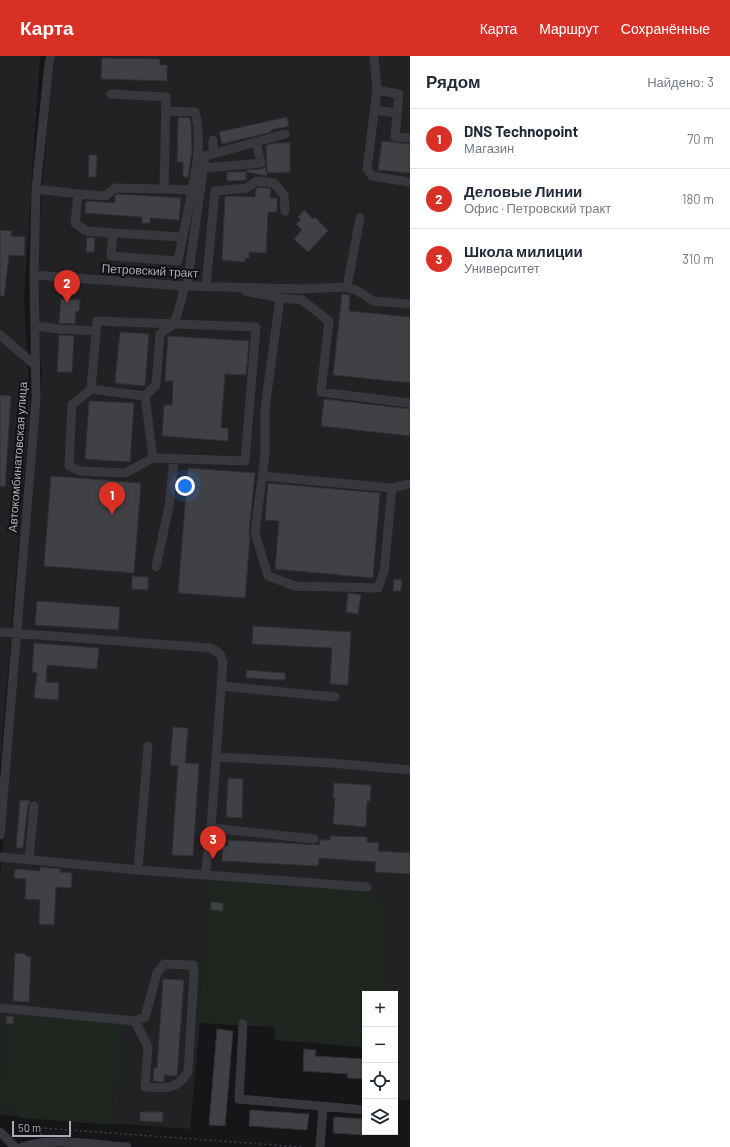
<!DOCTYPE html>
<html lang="ru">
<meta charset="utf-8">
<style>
:root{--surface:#fff;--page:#f6f6f7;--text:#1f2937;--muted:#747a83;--line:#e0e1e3;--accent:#d93025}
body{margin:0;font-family:Barlow,sans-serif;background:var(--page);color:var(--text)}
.controls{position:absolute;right:12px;bottom:12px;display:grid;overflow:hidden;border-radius:0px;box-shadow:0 1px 3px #0004}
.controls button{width:36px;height:36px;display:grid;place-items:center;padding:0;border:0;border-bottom:1px solid var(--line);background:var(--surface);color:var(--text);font:20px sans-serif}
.scale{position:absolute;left:12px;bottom:10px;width:59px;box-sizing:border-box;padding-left:4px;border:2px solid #a8adb8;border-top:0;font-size:11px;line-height:14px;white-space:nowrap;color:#a8adb8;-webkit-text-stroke:3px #111113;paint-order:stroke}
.you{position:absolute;left:185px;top:430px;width:14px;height:14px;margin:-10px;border:3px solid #fff;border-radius:50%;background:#1a73e8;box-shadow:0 0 0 6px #1a73e833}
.badge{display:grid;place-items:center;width:26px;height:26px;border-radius:50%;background:var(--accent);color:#fff;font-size:13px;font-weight:700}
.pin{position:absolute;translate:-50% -33px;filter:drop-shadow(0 1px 2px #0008)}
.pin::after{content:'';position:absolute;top:21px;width:14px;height:12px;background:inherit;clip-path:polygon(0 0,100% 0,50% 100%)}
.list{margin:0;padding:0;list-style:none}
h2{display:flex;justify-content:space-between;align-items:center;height:52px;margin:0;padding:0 16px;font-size:17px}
h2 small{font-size:13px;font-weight:400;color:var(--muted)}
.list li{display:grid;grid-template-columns:26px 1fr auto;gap:12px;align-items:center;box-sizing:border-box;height:60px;padding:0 16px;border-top:1px solid var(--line)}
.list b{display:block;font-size:15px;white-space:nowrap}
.list p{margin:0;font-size:13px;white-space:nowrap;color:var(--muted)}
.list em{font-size:13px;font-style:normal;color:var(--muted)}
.icon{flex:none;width:22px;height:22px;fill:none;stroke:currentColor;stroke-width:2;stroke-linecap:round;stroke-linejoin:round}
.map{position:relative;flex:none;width:410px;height:1091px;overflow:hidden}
header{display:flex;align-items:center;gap:24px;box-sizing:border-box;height:56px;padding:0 20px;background:var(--accent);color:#fff}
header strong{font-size:19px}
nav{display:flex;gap:22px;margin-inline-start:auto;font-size:14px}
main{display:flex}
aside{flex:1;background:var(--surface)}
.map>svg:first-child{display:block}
</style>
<header>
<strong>Карта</strong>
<nav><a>Карта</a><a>Маршрут</a><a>Сохранённые</a></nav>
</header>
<main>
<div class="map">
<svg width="410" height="1091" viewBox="0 0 410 1091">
<rect width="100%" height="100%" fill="#161618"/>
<path fill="#222225" d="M0 0H40L24 245 30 351 0 712Z
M56 0H410V1045L395 1044V938H365V991L275 984V971L200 967 190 1073 0 1059V823L42 318 34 242 45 98 52 20Z"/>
<path fill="#1e261f" d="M205 825 346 834 369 836 379 842 386 850 390 859 391 865 384 938H365V991L275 984V971L200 967Z
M4 958 117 968 120 971 122 977 117 1069 23 1062 0 1047Z"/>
<path fill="#404145" stroke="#303034" d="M102 2 160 3V9H167V25L101 23Z
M178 61 190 62 191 67 192 95 188 121H183V106H177Z
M287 61 289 70 271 74V76L222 88 219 76Z
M382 85 410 88V117L378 114Z
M275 87H290V116L267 117 266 89Z
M89 99H97L96 121H88Z
M265 111 267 120 247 116V114L262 113Z
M227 116H246V124L227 125Z
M259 131 271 133 270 142H277V156H268L266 197 249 196V202H245V206L222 204 225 140 255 141 256 133Z
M117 138 181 142 179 164 150 162V167H142V161L85 157 86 145 115 147V140Z
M304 154 313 163 315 161 328 175 308 196 294 183 302 174 296 168 301 164 298 161Z
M0 174 12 175 11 180 25 181 24 200 9 199 4 240H0Z
M87 181 95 182 94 196H86Z
M342 238 350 239 349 255 410 261V327L333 319Z
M61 243 80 244 79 255H76L75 268 59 267Z
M120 276 149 278 145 330 115 327Z
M59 279 74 280 72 316H57Z
M168 280 249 285 246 319 225 318 221 372H228V385L162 380 164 349H172L173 325H165Z
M0 339 11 340 5 431 0 430Z
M324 343 410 353V380L321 370Z
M89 345 134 347 130 406 85 403Z
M188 412 255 417 249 476 250 481 245 542 178 537Z
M51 420 141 427 134 517 44 510Z
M268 427 380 437 373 522 275 513 279 465 265 464Z
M132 520 148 521V534L132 533Z
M394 523 402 524 401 535H393Z
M348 537 361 539 358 558 346 556Z
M37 545 120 551 118 574 35 569Z
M253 570 351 576 348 629 330 628 332 592 252 588Z
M34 587 99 592 97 613 47 609 46 626 59 627 58 644 34 642 37 617 32 616Z
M247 614 285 617V624L246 622Z
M173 671 188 672 185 707 199 708 193 800 172 799 178 710 170 709Z
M228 722 243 723 242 762 226 761Z
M334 727 371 729 370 745H367L366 771 333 768 335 742H333Z
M20 744 30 745 28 749 23 792H16Z
M330 780 367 781V786L379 787 378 795 410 797V818L375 816 376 806 319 802 318 810 222 805 223 790H228V784L319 789 320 784H330Z
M40 811 60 813V816L72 817 71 832 56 831 54 869 39 868 40 844 25 843 26 823 14 822 15 813 40 815Z
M211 846 223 847V855L211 854Z
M15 897 26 898V900L31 901 29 946 13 945Z
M163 923 184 924 177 1020 164 1019V1026L153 1025 154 1012H157Z
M7 960 14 961 13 968H6Z
M217 973 233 975 225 1070 209 1069Z
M304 993 316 994 315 1000 365 1003V1023L347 1022 348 1018 303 1015Z
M250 1054 309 1058 307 1074 249 1070Z
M140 1056H163V1066L140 1065Z
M334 1061 365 1063V1079L333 1077Z"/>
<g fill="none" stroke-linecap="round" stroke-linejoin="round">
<path stroke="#3d3f44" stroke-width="1.5" stroke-dasharray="2 3" stroke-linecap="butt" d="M41 1079 42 1072 303 1091"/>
<path stroke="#37383d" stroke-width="9" d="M374 0 377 34 367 113 372 120 410 126
M377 34 399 38 395 81 410 82
M111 38 166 41 164 133 192 134C197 108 202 82 195 56L166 55
M375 54 397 57
M213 84V98
M204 112 261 107 256 86
M36 133 78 138 75 167 86 175 113 177
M78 138 106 140 115 132 164 133
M183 181 113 177 111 200 178 205 192 134
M34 219 184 230 300 233 347 231 358 235 373 245 410 248
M187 230 205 100 285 78
M206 230 215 135 247 132 257 125 274 127 284 139 285 155
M347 231 360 162
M245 235 280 242 302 244 329 265 321 336 410 347
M97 265 256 271 245 405 153 402 125 417 81 415 69 410 72 349 91 333Z
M36 270 59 273 96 275
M0 279 35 309
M91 333 145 340
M153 402 145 340 156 329 160 278 174 268 182 242 184 230
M262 420 392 432 384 516 378 532 295 530 268 520 255 477 265 398V352L280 242
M392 432 410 428
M156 511 169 450 174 403
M0 576 210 592 219 597 223 605 211 772 205 819
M221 630 335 641
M216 701 331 707 410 714
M211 772 314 783
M0 779 36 343 34 219 36 133 49 8 51 0
M0 801 138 814 367 831
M29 804 34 750
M138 814 148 690
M0 952 135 965 145 961 157 917 164 908 193 909 194 918 188 1016C176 1035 165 1032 145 1031L148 991 135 965
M243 968 239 1043 365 1054
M0 1076 15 1091
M22 1091C51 1081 97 1089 127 1091
M320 1091 323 1050"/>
</g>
<g text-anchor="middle" stroke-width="4" stroke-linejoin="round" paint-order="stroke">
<g font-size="12" fill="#a8adb8" stroke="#111113">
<text transform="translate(150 215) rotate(3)" y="4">Петровский тракт</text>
<text transform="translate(18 401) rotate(-86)" y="4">Автокомбинатовская улица</text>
</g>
</g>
</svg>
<div class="controls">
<button>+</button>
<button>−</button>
<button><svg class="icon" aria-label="locate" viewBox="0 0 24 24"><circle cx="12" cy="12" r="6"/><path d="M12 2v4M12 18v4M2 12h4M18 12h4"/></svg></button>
<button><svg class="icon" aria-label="layers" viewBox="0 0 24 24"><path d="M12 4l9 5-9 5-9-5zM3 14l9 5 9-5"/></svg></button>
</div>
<div class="scale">50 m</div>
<div class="you"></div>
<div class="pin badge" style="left:112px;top:459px">1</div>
<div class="pin badge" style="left:67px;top:247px">2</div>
<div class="pin badge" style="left:213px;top:803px">3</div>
</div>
<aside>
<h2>Рядом<small>Найдено: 3</small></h2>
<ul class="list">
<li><span class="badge">1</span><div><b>DNS Technopoint</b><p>Магазин</p></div><em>70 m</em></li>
<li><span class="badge">2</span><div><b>Деловые Линии</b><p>Офис · Петровский тракт</p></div><em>180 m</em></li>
<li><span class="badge">3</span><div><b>Школа милиции</b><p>Университет</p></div><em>310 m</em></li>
</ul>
</aside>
</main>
